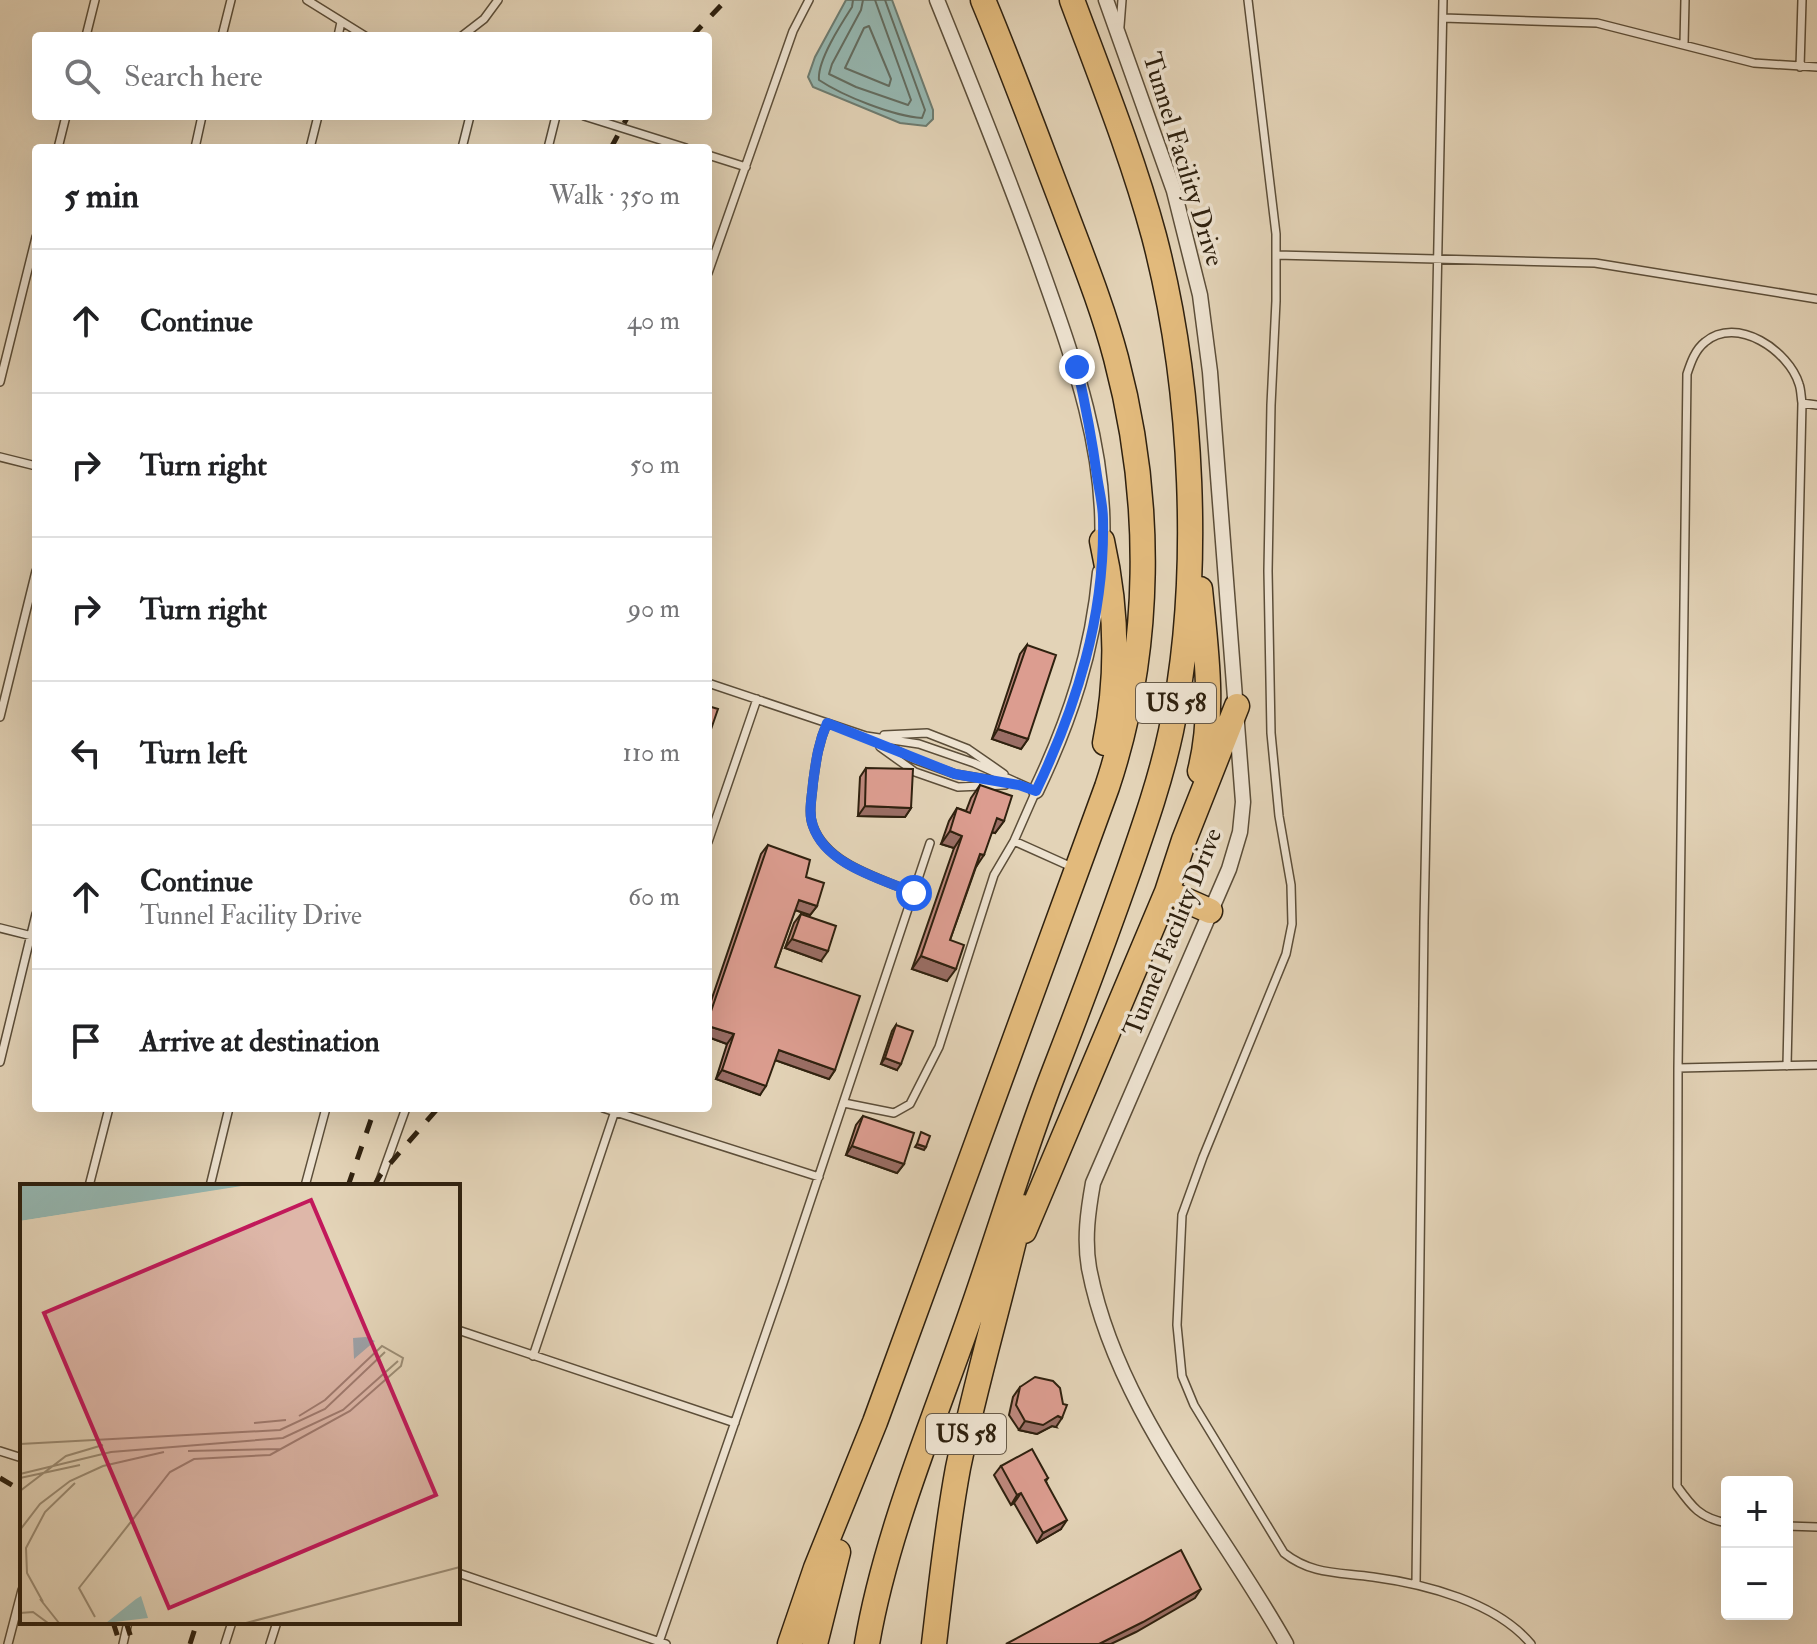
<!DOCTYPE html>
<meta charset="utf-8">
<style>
:root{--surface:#fff;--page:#f2f2f2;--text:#202124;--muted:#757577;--line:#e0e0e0}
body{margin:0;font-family:"IM FELL Double Pica",serif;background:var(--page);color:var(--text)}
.controls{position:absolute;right:24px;bottom:24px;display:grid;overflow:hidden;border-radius:8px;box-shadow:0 8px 32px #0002}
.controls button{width:72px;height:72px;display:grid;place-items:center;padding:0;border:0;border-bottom:2px solid var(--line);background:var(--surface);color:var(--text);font:40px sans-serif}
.stop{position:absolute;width:24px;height:24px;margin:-18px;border:6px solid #2563eb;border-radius:50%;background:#fff}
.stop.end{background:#2563eb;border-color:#fff;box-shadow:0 2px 8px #0008}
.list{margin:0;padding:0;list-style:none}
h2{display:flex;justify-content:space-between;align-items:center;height:104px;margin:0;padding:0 32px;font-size:34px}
h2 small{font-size:26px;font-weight:400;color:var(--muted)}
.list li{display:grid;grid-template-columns:52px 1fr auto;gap:24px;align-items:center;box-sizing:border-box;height:144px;padding:0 32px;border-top:2px solid var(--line)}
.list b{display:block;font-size:30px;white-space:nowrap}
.list p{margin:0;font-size:26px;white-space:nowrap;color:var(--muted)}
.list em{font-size:26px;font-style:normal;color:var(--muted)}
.icon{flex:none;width:44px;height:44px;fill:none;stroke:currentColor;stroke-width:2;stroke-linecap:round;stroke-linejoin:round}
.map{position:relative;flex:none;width:1817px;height:1644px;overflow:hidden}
.search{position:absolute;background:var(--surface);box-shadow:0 8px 32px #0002;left:32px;top:32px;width:680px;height:88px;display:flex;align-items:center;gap:20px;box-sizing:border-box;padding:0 28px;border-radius:8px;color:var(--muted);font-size:30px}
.panel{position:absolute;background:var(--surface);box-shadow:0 8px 32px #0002;left:32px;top:144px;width:680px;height:968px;border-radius:8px}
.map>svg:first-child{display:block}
</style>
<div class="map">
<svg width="1817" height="1644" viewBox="0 0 1817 1644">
<rect width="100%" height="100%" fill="#e3d3b7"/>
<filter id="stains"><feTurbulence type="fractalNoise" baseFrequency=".0025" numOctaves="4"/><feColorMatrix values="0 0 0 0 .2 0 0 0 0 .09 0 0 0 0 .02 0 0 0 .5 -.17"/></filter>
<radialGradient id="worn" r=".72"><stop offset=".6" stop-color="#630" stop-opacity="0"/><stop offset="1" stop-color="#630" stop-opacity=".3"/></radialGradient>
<path fill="#95b7b1" stroke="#6c7b70" stroke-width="2" d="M846 0H892L933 110V119L926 126 900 123 813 87 808 77 815 57Z"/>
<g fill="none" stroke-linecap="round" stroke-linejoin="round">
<path stroke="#626c60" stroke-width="2" d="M853 0 852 7C841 24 817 61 819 80 843 96 893 116 922 118L925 110 885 0
M863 0 861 10 832 64 829 74 856 87 908 105 911 100 875 0
M869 26 891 79 889 86 845 68 864 28Z"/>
<defs>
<path id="service" d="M307 0 365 36
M1248 0 1276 234V301L1271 405 1268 571 1271 733 1279 816 1291 885 1292 924 1286 954 1203 1157 1182 1215 1177 1325 1182 1376 1194 1405 1284 1553C1312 1575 1339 1572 1373 1577 1425 1584 1496 1602 1531 1644
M1443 18 1597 23 1754 63 1817 67
M1120 26 1122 0
M86 36 95 0
M222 36 231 0
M338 36 341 22
M462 36 484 19 498 0
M1684 44 1685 0
M1800 67 1802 0
M584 116 686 148
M58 148 66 116
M195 148 202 116
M310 148 318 116
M462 148 470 116
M548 148 556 116
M708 155 746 167
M1276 255 1595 263 1817 299
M708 273 793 31 809 0
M0 382 36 237
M0 457 36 466
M708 683 866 736 916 760 955 774 1009 783
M0 717 36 571
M827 723C818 744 816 761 813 783 812 797 808 813 813 826 827 865 880 878 914 893
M884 735 927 733 968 749 1004 774
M880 747 915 772 958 787 1005 785
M1014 841 1074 868
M708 842 757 699
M0 928 36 937
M0 1062 36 914
M1787 1066 1802 403
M1678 1068 1687 374C1691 362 1695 350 1705 342 1737 315 1789 351 1799 384 1801 389 1801 397 1802 403L1817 405
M844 1103 894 1113 910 1104 939 1047 994 875 1014 841 1036 791 974 763 919 744 866 736
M603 1108 819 1177
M89 1186 109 1108
M210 1186 229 1108
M305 1186 326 1108
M378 1186 406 1108
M458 1330 735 1423
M533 1356 616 1108
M0 1451 22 1458
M1727 1523C1700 1518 1692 1507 1677 1486L1678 1068 1817 1065
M1787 1526 1817 1527
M458 1573 666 1644
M1416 1584 1424 922 1443 0
M659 1642 783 1283 930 843
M8 1644 22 1590
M123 1644 128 1622
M225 1644 232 1622
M270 1644 277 1622"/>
<path id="minor" d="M937 0C973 89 1009 178 1041 268 1073 358 1107 451 1102 547
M1106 0 1174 191 1200 295 1210 372 1243 802 1240 832 1229 869 1093 1183C1088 1211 1084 1239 1089 1268 1116 1409 1218 1522 1286 1644
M1036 791C1070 720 1093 651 1100 572"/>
<path id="motorway" d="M1102 541C1117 608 1119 675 1105 743
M1200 771C1215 712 1206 650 1200 589
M1167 892 1210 911
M1024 1231 1167 892 1184 840 1237 706
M790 1644 816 1568 875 1422 1107 787C1153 649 1153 498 1116 358 1102 305 1081 254 1062 203 1036 135 1011 67 983 0
M815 1644 838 1552
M867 1644C886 1532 936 1416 973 1308 1000 1230 1024 1149 1054 1072 1080 1005 1105 938 1129 870 1145 824 1161 778 1171 731 1203 579 1193 385 1154 236 1132 155 1101 78 1072 0
M934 1644C941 1585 947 1527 958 1468 976 1381 1002 1295 1022 1207"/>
</defs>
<use href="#service" stroke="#5c4e39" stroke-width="10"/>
<use href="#minor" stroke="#5c4e39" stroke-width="17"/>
<use href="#motorway" stroke="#2f210f" stroke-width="27"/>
<use href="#service" stroke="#ede2d0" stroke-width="7"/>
<use href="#minor" stroke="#ede2d0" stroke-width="14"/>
<use href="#motorway" stroke="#e2ba7c" stroke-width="24"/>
<path stroke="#2f210f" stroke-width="5" stroke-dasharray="14 14" stroke-linecap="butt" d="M692 36 726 0
M611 148 628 116
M348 1186 375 1108
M374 1186 381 1174 438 1108
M0 1478 22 1491
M113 1622 120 1644
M126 1622 133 1644
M190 1644 197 1622"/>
</g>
<path fill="#bd877c" stroke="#2f210f" stroke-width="2" d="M1027 645 1028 739 1021 749 992 739 1020 654Z
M866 768 911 808 905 817 858 816 860 777Z
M980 785 1004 821 995 833 992 832 976 867 950 940 947 981 912 969 954 848 941 844 949 821 957 808 966 811 971 798Z
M768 845 806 877 817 906 810 915 795 910 775 967 835 1070 829 1079 775 1060 760 1095 716 1079 727 1044 708 1037V1010L761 854Z
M801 914 821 961 785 948 794 923Z
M896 1025 897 1070 881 1064 892 1031Z
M863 1116 904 1164 897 1173 846 1155 856 1125Z
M1020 1387 1056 1427 1052 1426 1037 1434 1019 1430 1009 1415 1013 1397Z
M1001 1466 1048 1478 1046 1481 1061 1529 1037 1543 1014 1503 1011 1505 994 1475Z"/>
<path fill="#9a6e65" stroke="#2f210f" stroke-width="2" d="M998 729 1028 739 1021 749 992 739Z
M865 806 911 808 905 817 858 816Z
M997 818 1004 821 995 833 988 831Z
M950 831 962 836 954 848 941 844Z
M980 854 984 855 976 867Z
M799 900 817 906 810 915 792 909Z
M792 939 828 951 821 961 785 948Z
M921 956 956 969 947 981 912 969Z
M708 1026 734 1034 727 1044 708 1037Z
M779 1050 835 1070 829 1079 772 1059Z
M885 1058 901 1064 897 1070 881 1064Z
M722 1070 766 1086 760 1095 716 1079Z
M917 1144 926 1147 924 1150 915 1147Z
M852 1146 904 1164 897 1173 846 1155Z
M1058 1416 1062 1418 1056 1427 1052 1426 1037 1434 1019 1430 1025 1421Z
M1021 1493 1014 1503 1011 1505 1017 1495Z
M1067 1520 1061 1529 1037 1543 1043 1533Z
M1201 1589 1195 1598 1136 1632 1111 1644H1099Z"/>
<path fill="#dc9d90" stroke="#2f210f" stroke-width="2" d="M1027 645 1056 655 1028 739 998 729Z
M708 706 718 709 708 738Z
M866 768 913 769 911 808 865 806Z
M980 785 1012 796 1004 821 997 818 984 855 980 854 950 940 964 945 956 969 921 956 962 836 950 831 957 808 970 813Z
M768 845 810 860 806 877 824 883 817 906 799 900 775 967 860 996 835 1070 779 1050 766 1086 722 1070 734 1034 708 1026V1020Z
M801 914 836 926 828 951 792 939Z
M896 1025 913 1031 901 1064 885 1058Z
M863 1116 914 1133 904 1164 852 1146Z
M921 1132 930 1136 926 1147 917 1144Z
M1035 1377 1053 1381 1060 1388 1063 1404 1067 1405 1062 1418 1058 1416 1043 1425 1025 1421 1016 1405 1020 1387Z
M1032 1449 1048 1478 1045 1480 1067 1520 1043 1533 1021 1493 1017 1495 1001 1466Z
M1181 1550 1201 1589 1143 1622 1099 1644H1006Z"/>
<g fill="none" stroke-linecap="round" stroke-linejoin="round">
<path stroke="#2563eb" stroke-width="10" d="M914 893C880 878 826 865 813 826 808 813 812 797 813 783 816 761 818 744 827 723L955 774 1019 785 1036 791C1077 705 1105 616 1103 519 1103 505 1099 490 1097 476 1092 439 1085 403 1077 367"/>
</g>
<g text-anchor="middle" stroke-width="7" stroke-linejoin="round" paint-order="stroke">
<g fill="#ede2d0" stroke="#685b49" stroke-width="2">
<rect x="1136" y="683" width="80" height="40" rx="6"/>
<rect x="926" y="1414" width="80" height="40" rx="6"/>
</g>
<g font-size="24" font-weight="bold" fill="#2f210f">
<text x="1176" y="711">US 58</text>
<text x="966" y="1442">US 58</text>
</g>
<g font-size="26" fill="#2f210f" stroke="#ede2d0">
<text transform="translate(1184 159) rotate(73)" y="9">Tunnel Facility Drive</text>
<text transform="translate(1172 932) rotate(-68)" y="9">Tunnel Facility Drive</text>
</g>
</g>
<g transform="translate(20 1184)">
<rect width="440" height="440" fill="#e3d3b7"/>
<path d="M0 1H228L0 37ZM346 153 355 157 334 175 333 154ZM121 412 128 434 86 439 116 415Z" fill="#95b7b1"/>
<path d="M232 1 229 5 0 41V37Z" fill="#e3d3b7"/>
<path fill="none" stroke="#9b8c74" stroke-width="2" d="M234 239 266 236M0 260 260 246 305 225 365 168M168 267 261 265M0 290 91 268 263 254 323 226 378 177M0 294 60 281M0 307 46 272 83 261M0 346 20 320 50 297 83 282 144 268M20 415 39 439M23 418 7 389 6 364 25 328 55 299M0 429 13 428 28 439M75 433 59 404 150 288 174 275 250 271 330 227 381 182 383 174 362 162 305 216 279 232M226 439 440 383"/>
<path fill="#c2185b" fill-opacity="0.15" stroke="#c2185b" stroke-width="4" d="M291 16 416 311 149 424 24 129Z"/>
<rect width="440" height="440" fill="none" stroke="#2f210f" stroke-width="4"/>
</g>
<rect width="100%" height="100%" filter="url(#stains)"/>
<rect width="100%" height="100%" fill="url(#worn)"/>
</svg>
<div class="controls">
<button>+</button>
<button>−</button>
</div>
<div class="stop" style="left:914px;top:893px"></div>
<div class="stop end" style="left:1077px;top:367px"></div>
<div class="search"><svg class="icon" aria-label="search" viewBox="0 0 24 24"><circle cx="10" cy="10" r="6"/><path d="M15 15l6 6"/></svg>Search here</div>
<section class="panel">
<h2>5 min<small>Walk · 350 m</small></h2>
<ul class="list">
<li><svg class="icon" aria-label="ahead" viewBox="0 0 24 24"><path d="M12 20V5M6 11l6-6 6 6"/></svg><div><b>Continue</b></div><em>40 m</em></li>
<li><svg class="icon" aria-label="right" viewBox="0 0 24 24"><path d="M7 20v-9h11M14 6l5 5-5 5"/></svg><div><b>Turn right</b></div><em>50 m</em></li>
<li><svg class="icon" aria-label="right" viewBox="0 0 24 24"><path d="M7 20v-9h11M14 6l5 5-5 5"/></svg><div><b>Turn right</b></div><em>90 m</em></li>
<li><svg class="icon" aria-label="left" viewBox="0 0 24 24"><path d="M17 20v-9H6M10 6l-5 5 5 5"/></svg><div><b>Turn left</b></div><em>110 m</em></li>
<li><svg class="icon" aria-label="ahead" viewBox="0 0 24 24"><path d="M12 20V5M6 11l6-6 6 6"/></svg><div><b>Continue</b><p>Tunnel Facility Drive</p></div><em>60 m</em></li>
<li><svg class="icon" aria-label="arrive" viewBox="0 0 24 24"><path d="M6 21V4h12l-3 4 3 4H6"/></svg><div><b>Arrive at destination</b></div></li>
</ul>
</section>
</div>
